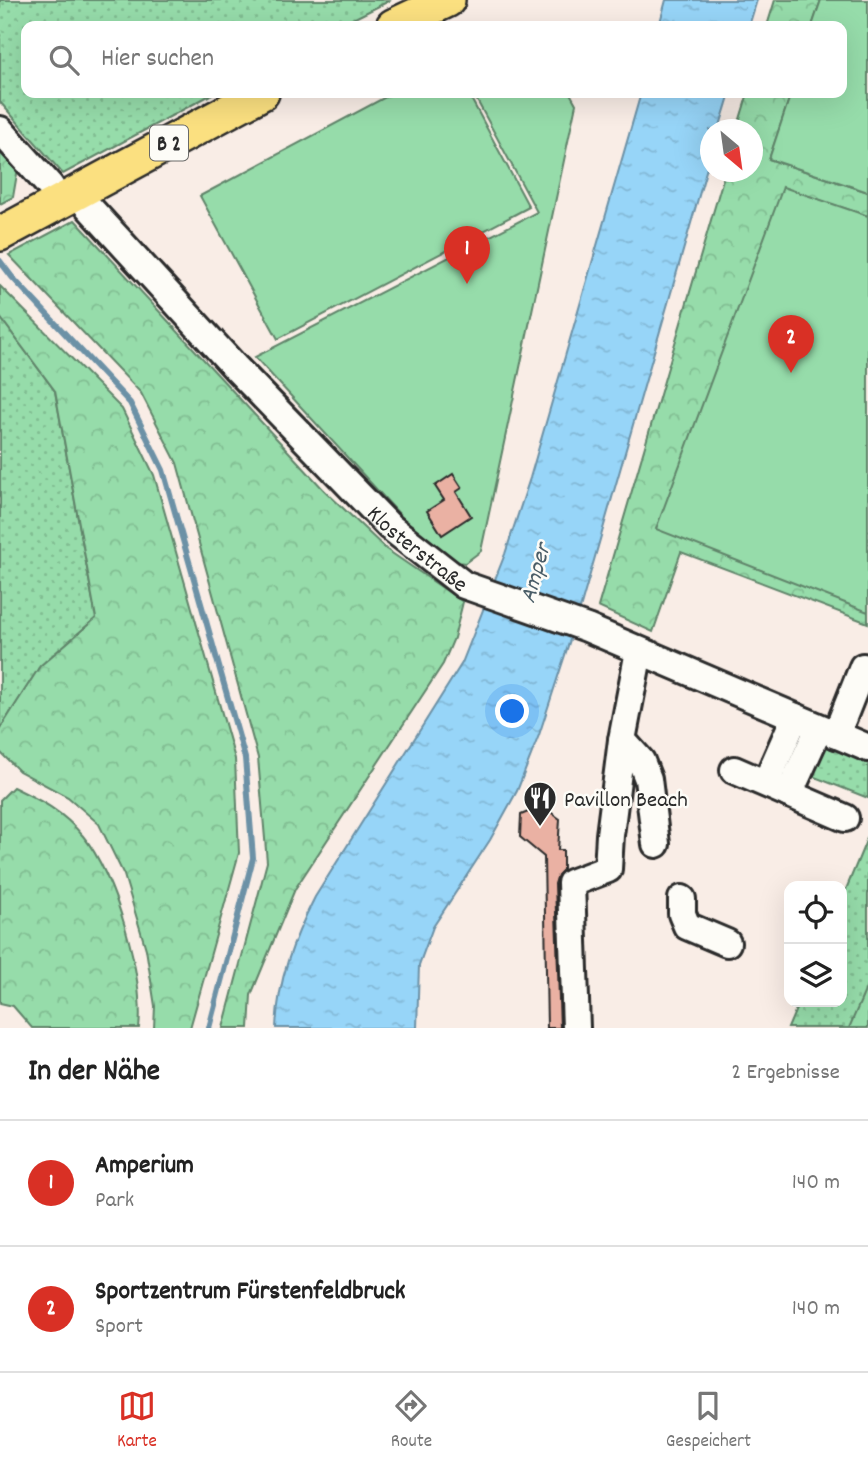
<!DOCTYPE html>
<html lang="de">
<meta charset="utf-8">
<style>
:root{--surface:#fff;--page:#f6f6f6;--text:#222;--muted:#767676;--line:#e0e0e0;--accent:#d93025}
body{margin:0;font-family:Dekko,sans-serif;background:var(--page);color:var(--text)}
.controls{position:absolute;right:21px;bottom:21px;display:grid;overflow:hidden;border-radius:14px;box-shadow:0 7px 28px #0002}
.controls button{width:63px;height:63px;display:grid;place-items:center;padding:0;border:0;border-bottom:2px solid var(--line);background:var(--surface);color:var(--text);font:35px sans-serif}
.compass{position:absolute;left:700px;top:119px;width:63px;height:63px;border-radius:50%;background:var(--surface);box-shadow:0 7px 28px #0002;rotate:151deg}
.you{position:absolute;left:513px;top:712px;width:24px;height:24px;margin:-18px;border:5px solid #fff;border-radius:50%;background:#1a73e8;box-shadow:0 0 0 10px #1a73e833}
.badge{display:grid;place-items:center;width:46px;height:46px;border-radius:50%;background:var(--accent);color:#fff;font-size:23px;font-weight:700}
.pin{position:absolute;translate:-50% -58px;filter:drop-shadow(0 2px 4px #0008)}
.pin::after{content:'';position:absolute;top:37px;width:24px;height:21px;background:inherit;clip-path:polygon(0 0,100% 0,50% 100%)}
.list{margin:0;padding:0;list-style:none}
h2{display:flex;justify-content:space-between;align-items:center;height:91px;margin:0;padding:0 28px;font-size:30px}
h2 small{font-size:23px;font-weight:400;color:var(--muted)}
.list li{display:grid;grid-template-columns:46px 1fr auto;gap:21px;align-items:center;box-sizing:border-box;height:126px;padding:0 28px;border-top:2px solid var(--line)}
.list b{display:block;font-size:26px;white-space:nowrap}
.list p{margin:0;font-size:23px;white-space:nowrap;color:var(--muted)}
.list em{font-size:23px;font-style:normal;color:var(--muted)}
.icon{flex:none;width:38px;height:38px;fill:none;stroke:currentColor;stroke-width:2;stroke-linecap:round;stroke-linejoin:round}
.map{position:relative;flex:none;width:868px;height:1028px;overflow:hidden}
.search{position:absolute;background:var(--surface);box-shadow:0 7px 28px #0002;left:21px;right:21px;top:21px;height:77px;display:flex;align-items:center;gap:18px;box-sizing:border-box;padding:0 24px;border-radius:14px;color:var(--muted);font-size:26px}
.sheet{height:343px;background:var(--surface)}
nav{display:flex;justify-content:space-around;align-items:center;box-sizing:border-box;height:98px;border-top:2px solid var(--line);background:var(--surface);font-size:19px;color:var(--muted)}
nav a{display:grid;justify-items:center;gap:4px}
nav .on{color:var(--accent)}
.map>svg:first-child{display:block}
</style>
<div class="map">
<svg width="868" height="1028" viewBox="0 0 868 1028">
<defs>
<pattern id="grass-dots" width="8" height="8" patternUnits="userSpaceOnUse" patternTransform="scale(1.75)"><rect width="8" height="8" fill="#96dcaa"/><path d="M2 2h.1M6 6h.1" fill="none" stroke="#81bd92" stroke-width="1.8" stroke-linecap="round"/></pattern>
<pattern id="forest-crowns" width="20" height="18" patternUnits="userSpaceOnUse" patternTransform="scale(1.75)"><rect width="20" height="18" fill="#96dcaa"/><path d="M2 6a3 3 0 1 1 6 0M12 15a3 3 0 1 1 6 0" fill="none" stroke="#81bd92"/></pattern>
<pattern id="water-ripples" width="26" height="14" patternUnits="userSpaceOnUse" patternTransform="scale(1.75)"><rect width="26" height="14" fill="#97d5f8"/><path d="M2 4q2-2 4 0t4 0M15 11q2-2 4 0t4 0" fill="none" stroke="#82b7d5"/></pattern>
</defs>
<rect width="100%" height="100%" fill="#f9ede6"/>
<filter id="ink" filterUnits="userSpaceOnUse"><feTurbulence type="fractalNoise" baseFrequency=".0143" numOctaves="2"/><feDisplacementMap in="SourceGraphic" scale="14" xChannelSelector="R" yChannelSelector="G"/><feConvolveMatrix kernelMatrix="1 2 1 2 8 2 1 2 1" color-interpolation-filters="sRGB"/></filter>
<g filter="url(#ink)">
<path fill="url(#grass-dots)" stroke="#60846a" stroke-width="2" d="M0 0H391L339 26H26V93H214L63 174 0 102Z
M0 317 55 391 96 618 40 667 0 729Z
M823 743 868 761V798L812 776Z
M868 836V1028H788L799 1002H842V899Z"/>
<path fill="url(#forest-crowns)" stroke="#60846a" stroke-width="2" d="M775 0H821L812 26H767Z
M748 93H791L769 159 868 192V216L783 188 868 612V623L681 552 653 632 598 607 725 172H752V130L737 129Z
M0 149 18 168 13 197 0 204Z
M75 220 324 490 386 549 463 602 454 638 443 664 295 889 251 995 249 1028H223L267 862 258 758 177 463 141 393 9 255Z
M0 286 122 409 154 475 235 759 239 853 190 1028H154L155 1006 146 949 124 875 99 824 68 797 19 771 0 752V729L40 666 96 618 55 391 0 317Z
M13 787C42 801 62 811 83 836 115 874 145 978 139 1028H32L13 1006 0 1003V800Z"/>
<path fill="#96dcaa" stroke="#60846a" stroke-width="2" d="M821 0H868V192L769 159 791 93H842V26H812Z
M393 93H468L529 207 278 339 200 196Z
M473 93H570L576 104 481 551 465 563 457 562 425 542 255 357 537 212Z
M783 187 868 216V612L656 529Z
M868 984V1028H849Z"/>
<path fill="url(#water-ripples)" stroke="#6c91a6" stroke-width="2" d="M666 0H757L749 26H659Z
M641 93H730L719 129 710 130V157L580 609 539 735 517 791 490 840 433 927 419 965 417 1028H276C278 980 293 940 315 897L462 663 505 554 530 478Z"/>
<g fill="none" stroke-linecap="round" stroke-linejoin="round">
<path stroke="#6c91a6" stroke-width="6" d="M0 261 12 277 130 403 163 470 245 758 253 858 209 1028"/>
</g>
<path fill="#eab1a3" stroke="#2b2b2b" stroke-width="2" d="M453 474 462 488 456 492 471 516 442 535 427 511 444 500 435 486Z
M542 806 560 819 558 850H563V870L558 875 555 884 560 1028H547L544 857 520 837 521 815Z"/>
<g fill="none" stroke-linecap="round" stroke-linejoin="round">
<defs>
<g id="minor">
<path d="M0 130 50 186 59 201"/>
<path id="s1" d="M75 192 235 367 390 527 464 585 587 628 868 748"/>
<path d="M836 735 863 667"/>
<path d="M622 740 639 651"/>
<path d="M734 770 845 818"/>
<path d="M766 783 795 717"/>
<path d="M789 794 819 728"/>
<path d="M682 899V914L687 926 727 943"/>
<path d="M576 1028 571 883 608 869 610 835 622 740 641 761 648 779 656 844"/>
</g>
<path id="major" d="M393 26 448 0
M0 234 262 93"/>
</defs>
<use href="#minor" stroke="#2b2b2b" stroke-width="32"/>
<use href="#major" stroke="#2b2b2b" stroke-width="38"/>
<use href="#minor" stroke="#fdfcf7" stroke-width="26"/>
<use href="#major" stroke="#fbe080" stroke-width="33"/>
</g>
</g>
<defs>
<symbol id="restaurant-pin" viewBox="-11 -11 22 30"><path d="M0 17L-7.5 6A9.5 9.5 0 1 1 7.5 6Z" fill="#2b2b2b" stroke="#fdfcf7"/><path d="M-5-6h1v4h1v-4h1v4h1v-4h1v5L-1.5 .5V6h-2V.5L-5-1ZM5-6V6H3V1.5H1.5Q1.5-4 5-6Z" fill="#fff"/></symbol>
</defs>
<g fill-rule="evenodd">
<use href="#restaurant-pin" x="521" y="779" width="38" height="52"/>
</g>
<g text-anchor="middle" stroke-width="5" stroke-linejoin="round" paint-order="stroke">
<rect fill="#fdfcf7" stroke="#6a6a68" stroke-width="2" x="150" y="125.5" width="38" height="35" rx="5"/>
<g font-size="21" font-weight="bold" fill="#2b2b2b">
<text x="169" y="150">B 2</text>
</g>
<g font-size="23" fill="#2b2b2b" stroke="#fdfcf7">
<text dy="8" stroke="none"><textPath href="#s1" startOffset="495">Klosterstraße</textPath></text>
</g>
<g font-size="23" fill="#2b2b2b" stroke="#fdfcf7" text-anchor="start">
<text x="564" y="806">Pavillon Beach</text>
</g>
<g font-size="24" font-style="italic" fill="#4b5e68" stroke="#fdfcf7">
<text transform="translate(534 573) rotate(-74)" y="8">Amper</text>
</g>
</g>
</svg>
<div class="controls">
<button><svg class="icon" aria-label="locate" viewBox="0 0 24 24"><circle cx="12" cy="12" r="6"/><path d="M12 2v4M12 18v4M2 12h4M18 12h4"/></svg></button>
<button><svg class="icon" aria-label="layers" viewBox="0 0 24 24"><path d="M12 4l9 5-9 5-9-5zM3 14l9 5 9-5"/></svg></button>
</div>
<svg class="compass" viewBox="-18 -18 36 36"><path d="M0-13l5 13h-10z" fill="#e53935"/><path d="M0 13l5-13h-10z" fill="#767676"/></svg>
<div class="you"></div>
<div class="pin badge" style="left:467px;top:284px">1</div>
<div class="pin badge" style="left:791px;top:373px">2</div>
<div class="search"><svg class="icon" aria-label="search" viewBox="0 0 24 24"><circle cx="10" cy="10" r="6"/><path d="M15 15l6 6"/></svg>Hier suchen</div>
</div>
<section class="sheet">
<h2>In der Nähe<small>2 Ergebnisse</small></h2>
<ul class="list">
<li><span class="badge">1</span><div><b>Amperium</b><p>Park</p></div><em>140 m</em></li>
<li><span class="badge">2</span><div><b>Sportzentrum Fürstenfeldbruck</b><p>Sport</p></div><em>140 m</em></li>
</ul>
</section>
<nav>
<a class="on"><svg class="icon" aria-label="map" viewBox="0 0 24 24"><path d="M3 6l6-2 6 2 6-2v14l-6 2-6-2-6 2zM9 4v14M15 6v14"/></svg>Karte</a>
<a><svg class="icon" aria-label="directions" viewBox="0 0 24 24"><path d="M12 3l9 9-9 9-9-9zM9 14v-3h6M13 9l2 2-2 2"/></svg>Route</a>
<a><svg class="icon" aria-label="saved" viewBox="0 0 24 24"><path d="M7 4h10v16l-5-4-5 4z"/></svg>Gespeichert</a>
</nav>
